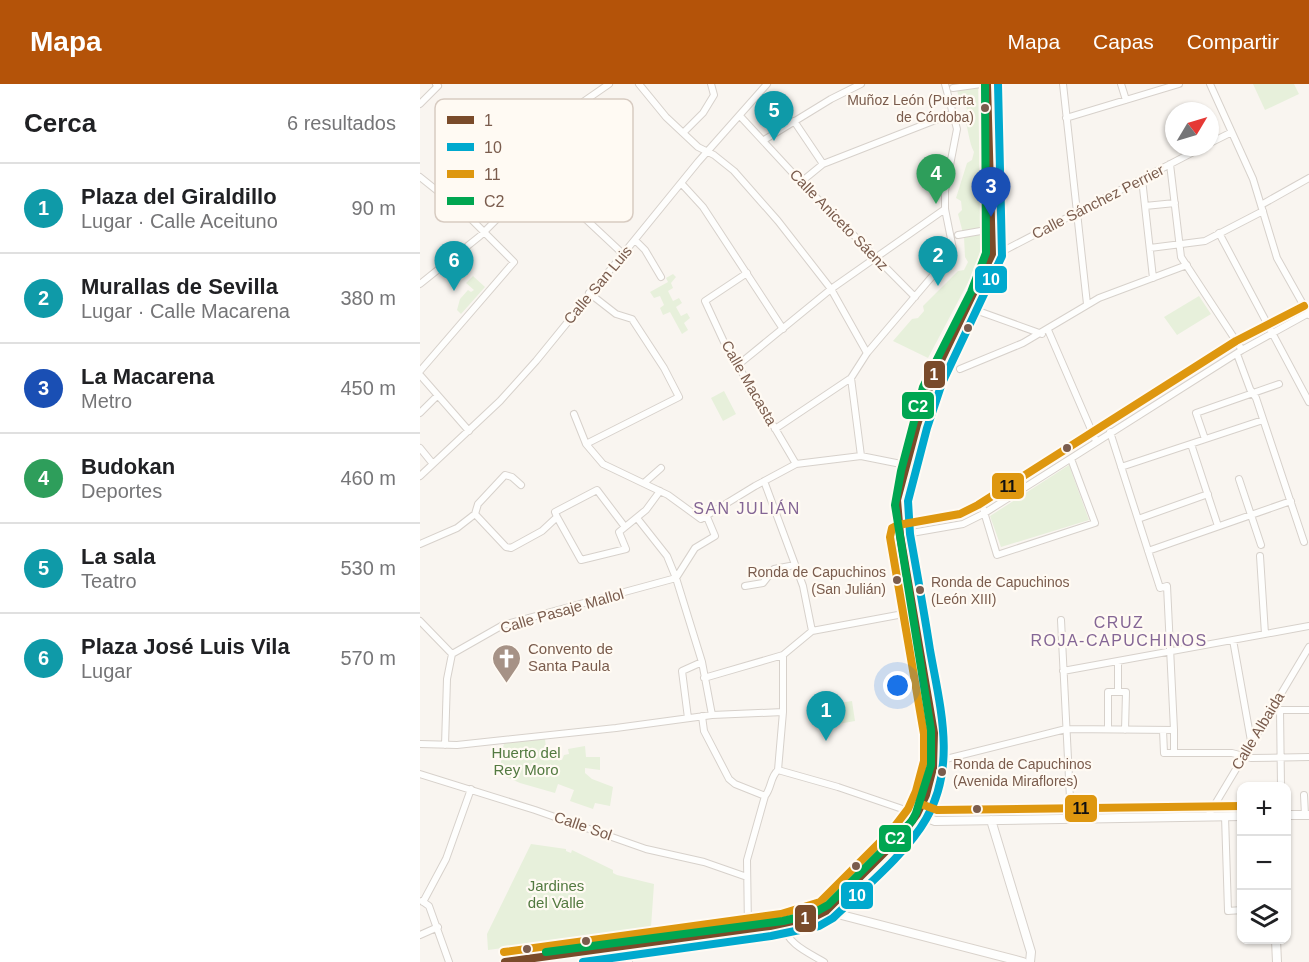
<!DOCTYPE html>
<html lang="es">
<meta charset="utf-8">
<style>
:root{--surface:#fff;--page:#f6f6f6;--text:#202124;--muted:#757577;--line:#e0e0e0;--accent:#b45309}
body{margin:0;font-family:Arial,sans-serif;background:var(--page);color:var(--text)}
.controls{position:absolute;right:18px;bottom:18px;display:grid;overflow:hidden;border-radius:12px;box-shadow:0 2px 4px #0004}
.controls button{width:54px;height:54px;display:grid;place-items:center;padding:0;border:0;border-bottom:2px solid var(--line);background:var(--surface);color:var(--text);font:30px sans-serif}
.compass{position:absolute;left:745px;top:18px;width:54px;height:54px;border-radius:50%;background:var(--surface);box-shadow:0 2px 4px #0004;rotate:52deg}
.you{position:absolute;left:478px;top:602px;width:21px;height:21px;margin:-15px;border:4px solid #fff;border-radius:50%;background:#1a73e8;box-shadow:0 0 0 9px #1a73e833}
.badge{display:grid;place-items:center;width:39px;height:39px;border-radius:50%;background:var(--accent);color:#fff;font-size:20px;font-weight:700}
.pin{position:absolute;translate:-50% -50px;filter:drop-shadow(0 2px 3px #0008)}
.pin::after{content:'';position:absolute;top:32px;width:21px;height:18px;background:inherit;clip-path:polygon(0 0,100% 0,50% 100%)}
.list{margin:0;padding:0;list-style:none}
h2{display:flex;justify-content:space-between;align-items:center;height:78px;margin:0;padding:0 24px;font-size:26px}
h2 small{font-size:20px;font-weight:400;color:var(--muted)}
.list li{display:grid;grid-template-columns:39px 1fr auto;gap:18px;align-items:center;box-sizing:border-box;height:90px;padding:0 24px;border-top:2px solid var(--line)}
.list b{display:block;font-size:22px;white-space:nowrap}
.list p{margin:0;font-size:20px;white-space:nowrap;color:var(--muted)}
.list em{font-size:20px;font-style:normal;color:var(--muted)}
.icon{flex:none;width:33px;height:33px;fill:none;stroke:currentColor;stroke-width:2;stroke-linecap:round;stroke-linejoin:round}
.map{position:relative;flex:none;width:889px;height:878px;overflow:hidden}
header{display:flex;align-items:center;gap:36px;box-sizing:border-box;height:84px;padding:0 30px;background:var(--accent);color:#fff}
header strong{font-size:28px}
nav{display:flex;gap:33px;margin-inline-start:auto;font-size:21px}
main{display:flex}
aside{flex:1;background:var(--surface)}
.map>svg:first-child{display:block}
</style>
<header>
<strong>Mapa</strong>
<nav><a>Mapa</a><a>Capas</a><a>Compartir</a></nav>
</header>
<main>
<aside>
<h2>Cerca<small>6 resultados</small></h2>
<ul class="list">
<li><span class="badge" style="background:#0f9aa8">1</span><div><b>Plaza del Giraldillo</b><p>Lugar · Calle Aceituno</p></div><em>90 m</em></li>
<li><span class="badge" style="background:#0f9aa8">2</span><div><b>Murallas de Sevilla</b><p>Lugar · Calle Macarena</p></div><em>380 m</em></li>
<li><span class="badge" style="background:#1a4fb4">3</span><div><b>La Macarena</b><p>Metro</p></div><em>450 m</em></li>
<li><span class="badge" style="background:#2e9e5b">4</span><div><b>Budokan</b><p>Deportes</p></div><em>460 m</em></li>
<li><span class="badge" style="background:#0f9aa8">5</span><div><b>La sala</b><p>Teatro</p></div><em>530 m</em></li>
<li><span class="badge" style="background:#0f9aa8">6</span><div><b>Plaza José Luis Vila</b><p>Lugar</p></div><em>570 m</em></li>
</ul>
</aside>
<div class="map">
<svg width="889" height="878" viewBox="0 0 889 878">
<rect width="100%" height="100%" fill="#f9f5f0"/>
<path fill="#e7f0db" d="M536 0H558L561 166 553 189 508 274 473 257 492 235 498 234 504 227 503 222 538 187 544 186 548 178 545 173 544 153 538 130 542 126 541 117 536 114 547 79 552 76 554 68C549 59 548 43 544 32L547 26 545 18 539 16Z
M833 0H874L879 10 845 26Z
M253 190 256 193 251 199 253 204 248 207 253 217 259 214 262 219 256 223 261 232 267 229 270 234 264 239 268 246 262 250 250 228 243 231 240 224 244 221 240 212 234 214 230 208 248 198 246 194Z
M53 192 65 203 41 230 37 226 40 215 48 206 51 208 54 206 46 199Z
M779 212 791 230 757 251 744 233Z
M304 307 316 330 303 337 291 314Z
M649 381 669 436 581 463 570 432Z
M432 617 435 637 401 643 398 622Z
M125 654 126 666 142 676 144 671 149 670 148 665 165 662 166 673H180V686L165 684V689L172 695 193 703 190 722 175 719 173 725 150 717 154 706 138 700 135 709 100 699 79 690 84 659Z
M111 760 146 765V767L151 769 152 766 193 786V789L197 791 234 800 231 843 68 866 67 850Z"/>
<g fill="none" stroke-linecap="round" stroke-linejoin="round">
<defs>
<path id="minor" d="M219 0 246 33 278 63 294 71 314 87 358 137 411 205 447 269
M643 0 667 220
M701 0 706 16
M790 0 833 95 857 174 889 231
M533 4 561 0
M0 20 18 2 16 0
M320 32 381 98 495 213
M646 34 759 0
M374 37 403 80
M263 49 283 29 294 11 291 0
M344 56 411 15 441 0
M790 59 810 49
M92 66 203 170
M750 80 761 173 822 266
M0 93 45 129 94 178 0 287
M722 95 733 194
M381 98 403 80 531 30
M261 99 283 123 363 245
M26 113 38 99
M841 121 889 94
M725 122 755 119
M799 149 889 318
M538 151 572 145
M215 156 225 166 241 193
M730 164 785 157 843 127
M572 170 585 166 783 63
M327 189 285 217 304 258 376 380
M0 200 60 152 81 131 176 56 150 27 189 0
M547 223 622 250
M628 246 676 357
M817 270 830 305 836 314 884 458
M318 281 411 205 525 125
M540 285 603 259 679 214 767 181
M0 291 49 347
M431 294 441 372
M0 329 17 312
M154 330 166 360 183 380 248 411 281 435 335 402 376 380 441 372 486 381
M355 345 431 294 447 269 532 169 533 165 525 125V107L537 45 525 0
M690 348 740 504 747 502 754 646
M785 355 776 329 859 300
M166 360 259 313 244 284 212 235 196 230 169 209
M771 360 798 442
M0 364 13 380
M701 383 843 336
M0 392 80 317 116 277 278 78 347 0
M819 395 841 461
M344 397 383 502 392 547
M224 399 241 384
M594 411 584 402 561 418 577 471 675 439 651 375
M55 430 58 420 85 391 92 393 101 401
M137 433 161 476 206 465 199 448 226 426 240 407
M217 434 247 472 256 494 282 578
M718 435 788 410
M480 451 543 440 563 430 822 266 889 229
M0 460 37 444 55 430 86 463 91 464 122 447 137 433 135 428 177 406 205 443
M728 467 871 417
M840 472 845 550
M325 502 343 499 354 485 375 481
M641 536 651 734
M0 537 32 570 27 595 25 661
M813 556 831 657
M32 570 83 541 256 494 275 464 295 452 287 433
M643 587 889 542
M284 594 363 571
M698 608V577
M850 626H889
M860 626 861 702
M292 631 363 628
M282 632 284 647 309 695 315 700 345 712 327 776 328 844
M688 645V608H706L705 646
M743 646 744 669H812L831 674 889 673
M0 660 37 661 196 644 292 631 282 578 262 587 268 634
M514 678 646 645 754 646V669
M358 686 418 703 497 730
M0 690 115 726 226 765 284 778 327 793
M884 711 885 731
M345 712C352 703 350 693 358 686L363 628V571L392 547 494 528
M788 732 889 563
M805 732 808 827 822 826
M2 817 9 822 29 878
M3 818 26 775 51 705
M363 840C367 860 387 868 404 878
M0 851 18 843
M206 861 209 878"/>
<path id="tertiary" d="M497 730 515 737 822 732
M866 731H889
M571 736 611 868 610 878"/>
<path id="secondary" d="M406 827 603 878
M856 856 857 878"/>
<path id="primary" d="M85 878 350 842 396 832 406 827 480 753 497 730 506 711 513 684 514 649 480 451 477 416 497 341 512 295 572 170 567 0"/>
</defs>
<use href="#minor" stroke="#d7d1cb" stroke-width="8"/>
<use href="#tertiary" stroke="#d7d1cb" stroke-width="10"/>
<use href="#secondary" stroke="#d9d2cb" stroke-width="10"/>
<use href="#primary" stroke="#dad1cc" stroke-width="11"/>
<use href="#minor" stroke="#fefefd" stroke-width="6"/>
<use href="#tertiary" stroke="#fefefd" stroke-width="8"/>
<use href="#secondary" stroke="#fefefd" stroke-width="8"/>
<use href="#primary" stroke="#f3eee8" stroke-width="9"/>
<defs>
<path id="bus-1" d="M85 878 350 842 396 832 406 827 480 753 497 730 506 711 513 684 514 649 480 451 477 416 497 341 512 295 572 170 567 0"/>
<path id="bus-2" d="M163 878 351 852 399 842 413 834C442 806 487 769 506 735 537 682 520 622 510 566 504 527 497 489 490 450L488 417 507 344 522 299 582 172 578 0"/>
<path id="bus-3" d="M501 720 517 726 822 722
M84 868 361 830 400 818 472 746 488 725 496 707 504 677V650L470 453 472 444 478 441 540 430 558 421 816 257 884 222"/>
<path id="bus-4" d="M126 868 363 837 392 830 408 821 492 737 496 729 511 681V646L475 421 481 387 503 303 551 208 566 169 565 0"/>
</defs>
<use href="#bus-1" stroke="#fffaf3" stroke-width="12"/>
<use href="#bus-2" stroke="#fffaf3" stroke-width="12"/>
<use href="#bus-3" stroke="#fffaf3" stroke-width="12"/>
<use href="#bus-4" stroke="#fffaf3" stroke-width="12"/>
<use href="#bus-1" stroke="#7a4b2a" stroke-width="8"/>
<use href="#bus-2" stroke="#00a9ce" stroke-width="8"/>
<use href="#bus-3" stroke="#de970f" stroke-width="8"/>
<use href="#bus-4" stroke="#00a651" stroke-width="8"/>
</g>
<defs>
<symbol id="church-pin" viewBox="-11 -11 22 30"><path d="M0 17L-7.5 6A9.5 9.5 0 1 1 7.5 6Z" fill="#a69286" stroke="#fffaf3"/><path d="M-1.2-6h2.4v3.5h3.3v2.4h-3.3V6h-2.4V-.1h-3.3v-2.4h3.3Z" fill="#fff"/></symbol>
</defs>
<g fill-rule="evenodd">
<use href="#church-pin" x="70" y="558" width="33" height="45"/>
</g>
<g fill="#7a5c4d" stroke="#fffaf3" stroke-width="2">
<circle cx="565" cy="24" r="5"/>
<circle cx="548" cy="244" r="5"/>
<circle cx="647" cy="364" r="5"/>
<circle cx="477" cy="496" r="5"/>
<circle cx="500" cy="506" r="5"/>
<circle cx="522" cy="688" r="5"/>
<circle cx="557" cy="725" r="5"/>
<circle cx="436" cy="782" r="5"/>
<circle cx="166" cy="857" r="5"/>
<circle cx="107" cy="865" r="5"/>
</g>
<g text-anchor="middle" stroke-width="4.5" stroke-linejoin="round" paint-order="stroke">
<g font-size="14" fill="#7a5c4d" stroke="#fffaf3" text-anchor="end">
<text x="554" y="21">Muñoz León (Puerta<tspan x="554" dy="17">de Córdoba)</tspan></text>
<text x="466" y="493">Ronda de Capuchinos<tspan x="466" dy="17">(San Julián)</tspan></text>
<text x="511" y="503" text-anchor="start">Ronda de Capuchinos<tspan x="511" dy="17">(León XIII)</tspan></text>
<text x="533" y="685" text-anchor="start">Ronda de Capuchinos<tspan x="533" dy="17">(Avenida Miraflores)</tspan></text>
</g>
<g font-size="15" fill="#7a5c4d" stroke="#fffaf3">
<text transform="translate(678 118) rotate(-27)" y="5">Calle Sánchez Perrier</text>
<text transform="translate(419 136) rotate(46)" y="5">Calle Aniceto Sáenz</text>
<text transform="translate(178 201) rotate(-50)" y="5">Calle San Luis</text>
<text transform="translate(329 299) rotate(60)" y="5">Calle Macasta</text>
<text transform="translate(142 527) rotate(-16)" y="5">Calle Pasaje Mallol</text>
<text transform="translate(838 647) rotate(-59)" y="5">Calle Albaida</text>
<text transform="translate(163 742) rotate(19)" y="5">Calle Sol</text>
</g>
<g font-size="15" fill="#7a5c4d" stroke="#fffaf3" text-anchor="start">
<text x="108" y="570">Convento de<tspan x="108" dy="17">Santa Paula</tspan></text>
</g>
<g font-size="15" fill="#537a41" stroke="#fffaf3">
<text x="106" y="674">Huerto del<tspan x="106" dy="17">Rey Moro</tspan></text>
<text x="136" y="807">Jardines<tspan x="136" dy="17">del Valle</tspan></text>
</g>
<g font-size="16" letter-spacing="1.5" fill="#846695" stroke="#fffaf3">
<text x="327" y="430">SAN JULIÁN</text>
<text x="699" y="544">CRUZ<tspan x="699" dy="18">ROJA-CAPUCHINOS</tspan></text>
</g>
</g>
<rect x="15" y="15" width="198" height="123" rx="9" fill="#fffaf3" stroke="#d7cbc1" stroke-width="1.5"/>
<rect x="27" y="32" width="27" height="8" fill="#7a4b2a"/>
<rect x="27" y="59" width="27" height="8" fill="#00a9ce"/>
<rect x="27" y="86" width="27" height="8" fill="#de970f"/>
<rect x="27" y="113" width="27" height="8" fill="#00a651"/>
<g font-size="16" fill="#7a5c4d">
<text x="64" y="42">1</text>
<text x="64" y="69">10</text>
<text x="64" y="96">11</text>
<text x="64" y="123">C2</text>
</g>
<g stroke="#fffaf3" stroke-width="2">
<rect x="554" y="181" width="34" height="29" rx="6" fill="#00a9ce"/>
<rect x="503" y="276" width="23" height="29" rx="6" fill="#7a4b2a"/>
<rect x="481" y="307" width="34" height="29" rx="6" fill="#00a651"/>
<rect x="571" y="388" width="34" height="28" rx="6" fill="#de970f"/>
<rect x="644" y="710" width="34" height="29" rx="6" fill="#de970f"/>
<rect x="458" y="740" width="34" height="29" rx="6" fill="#00a651"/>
<rect x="420" y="797" width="34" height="29" rx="6" fill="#00a9ce"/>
<rect x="374" y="820" width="23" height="29" rx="6" fill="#7a4b2a"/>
</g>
<g font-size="16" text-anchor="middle" font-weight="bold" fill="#fff">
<text x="571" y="201">10</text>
<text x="514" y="296">1</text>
<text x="498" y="328">C2</text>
<text x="475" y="760">C2</text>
<text x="437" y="817">10</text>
<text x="385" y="840">1</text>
</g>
<g font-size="16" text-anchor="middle" font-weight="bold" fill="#111">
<text x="588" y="408">11</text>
<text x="661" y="730">11</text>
</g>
</svg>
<div class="controls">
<button>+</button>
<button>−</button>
<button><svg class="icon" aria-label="layers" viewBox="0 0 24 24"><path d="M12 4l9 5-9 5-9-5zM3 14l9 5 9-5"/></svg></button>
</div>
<svg class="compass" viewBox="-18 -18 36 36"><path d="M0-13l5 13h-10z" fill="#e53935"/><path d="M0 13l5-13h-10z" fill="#757577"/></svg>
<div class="you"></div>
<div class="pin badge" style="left:406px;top:657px;background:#0f9aa8">1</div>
<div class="pin badge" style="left:518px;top:202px;background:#0f9aa8">2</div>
<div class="pin badge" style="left:571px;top:133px;background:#1a4fb4">3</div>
<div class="pin badge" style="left:516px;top:120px;background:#2e9e5b">4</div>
<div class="pin badge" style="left:354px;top:57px;background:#0f9aa8">5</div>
<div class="pin badge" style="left:34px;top:207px;background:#0f9aa8">6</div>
</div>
</main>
